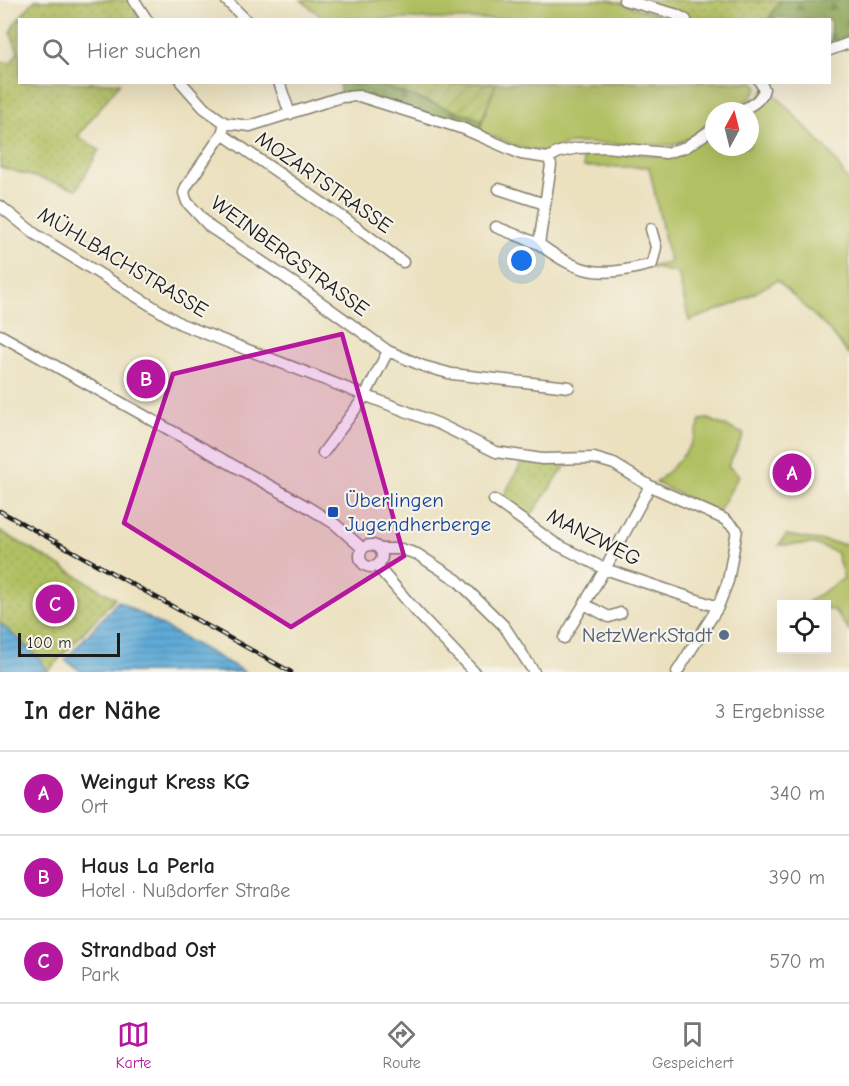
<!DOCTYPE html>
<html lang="de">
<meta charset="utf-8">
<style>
:root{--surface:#fff;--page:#f6f6f6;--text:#222;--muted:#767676;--line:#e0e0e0;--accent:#b5179e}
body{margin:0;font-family:"Comic Neue",sans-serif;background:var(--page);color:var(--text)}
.controls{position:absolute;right:18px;bottom:18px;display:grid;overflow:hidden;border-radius:0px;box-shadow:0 6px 24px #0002}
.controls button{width:54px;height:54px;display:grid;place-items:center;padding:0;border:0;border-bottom:2px solid var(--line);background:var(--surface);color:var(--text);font:30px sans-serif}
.compass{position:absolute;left:705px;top:102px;width:54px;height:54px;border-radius:50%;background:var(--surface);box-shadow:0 6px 24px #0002;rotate:7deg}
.scale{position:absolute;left:18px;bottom:15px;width:102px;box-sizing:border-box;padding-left:6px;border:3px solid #1c1c1c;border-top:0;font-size:16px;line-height:21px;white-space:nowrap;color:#1c1c1c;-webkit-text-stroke:4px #f7f3e8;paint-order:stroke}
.you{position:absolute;left:522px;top:261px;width:21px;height:21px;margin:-15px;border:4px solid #fff;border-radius:50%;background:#1a73e8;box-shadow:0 0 0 9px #1a73e833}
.badge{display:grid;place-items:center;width:39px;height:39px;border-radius:50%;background:var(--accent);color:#fff;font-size:20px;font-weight:700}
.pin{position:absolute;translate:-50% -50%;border:3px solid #fff;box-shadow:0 2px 6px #0006}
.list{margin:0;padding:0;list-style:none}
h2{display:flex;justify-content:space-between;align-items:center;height:78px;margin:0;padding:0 24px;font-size:26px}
h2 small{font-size:20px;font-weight:400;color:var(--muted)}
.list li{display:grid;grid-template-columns:39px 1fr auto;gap:18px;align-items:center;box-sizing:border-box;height:84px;padding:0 24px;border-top:2px solid var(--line)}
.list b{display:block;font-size:22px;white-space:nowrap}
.list p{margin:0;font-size:20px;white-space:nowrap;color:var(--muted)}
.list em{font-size:20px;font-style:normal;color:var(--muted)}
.icon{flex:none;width:33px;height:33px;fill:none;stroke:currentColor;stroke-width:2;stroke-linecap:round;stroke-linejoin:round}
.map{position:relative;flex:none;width:849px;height:672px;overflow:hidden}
.search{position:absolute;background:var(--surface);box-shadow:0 6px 24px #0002;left:18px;right:18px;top:18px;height:66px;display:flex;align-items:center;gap:15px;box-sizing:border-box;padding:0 21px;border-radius:0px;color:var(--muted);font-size:22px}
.sheet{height:330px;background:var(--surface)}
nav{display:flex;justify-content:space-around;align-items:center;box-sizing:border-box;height:84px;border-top:2px solid var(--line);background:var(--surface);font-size:16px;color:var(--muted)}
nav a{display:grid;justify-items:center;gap:3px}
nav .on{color:var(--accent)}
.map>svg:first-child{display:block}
</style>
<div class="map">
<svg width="849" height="672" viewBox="0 0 849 672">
<defs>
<pattern id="forest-firs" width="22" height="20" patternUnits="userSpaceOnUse" patternTransform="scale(1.5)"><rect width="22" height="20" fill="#8ca658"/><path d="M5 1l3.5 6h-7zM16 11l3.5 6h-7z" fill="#728648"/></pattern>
<pattern id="park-dots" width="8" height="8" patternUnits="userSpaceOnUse" patternTransform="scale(1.5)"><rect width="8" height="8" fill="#b1c062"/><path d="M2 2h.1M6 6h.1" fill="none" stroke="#98a454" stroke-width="1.8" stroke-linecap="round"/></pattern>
<pattern id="garden-furrows" width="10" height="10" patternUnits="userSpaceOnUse" patternTransform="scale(1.5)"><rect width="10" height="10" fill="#b1c062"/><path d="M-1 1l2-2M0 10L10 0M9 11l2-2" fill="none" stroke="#98a454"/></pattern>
<pattern id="water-rules" width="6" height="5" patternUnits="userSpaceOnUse" patternTransform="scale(1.5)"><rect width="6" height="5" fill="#5fabd8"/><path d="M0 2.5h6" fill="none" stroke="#4e8aae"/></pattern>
</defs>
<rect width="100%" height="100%" fill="#f7f3e8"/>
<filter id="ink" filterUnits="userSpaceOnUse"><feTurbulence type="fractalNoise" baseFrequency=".0167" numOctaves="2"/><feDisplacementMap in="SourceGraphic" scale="12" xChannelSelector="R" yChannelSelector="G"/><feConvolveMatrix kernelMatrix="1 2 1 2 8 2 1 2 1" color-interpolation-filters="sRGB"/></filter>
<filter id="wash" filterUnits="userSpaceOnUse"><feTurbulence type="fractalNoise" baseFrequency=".008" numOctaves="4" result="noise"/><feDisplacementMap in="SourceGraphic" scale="24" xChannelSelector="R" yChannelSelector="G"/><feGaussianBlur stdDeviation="1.35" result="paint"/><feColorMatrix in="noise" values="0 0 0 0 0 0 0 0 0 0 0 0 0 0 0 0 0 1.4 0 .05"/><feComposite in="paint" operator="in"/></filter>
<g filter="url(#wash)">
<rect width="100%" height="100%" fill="#ebe1bf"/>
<path fill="#b1c062" stroke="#666e3f" stroke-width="1.5" d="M301 0H610L672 19H324Z
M754 82 758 87C752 103 730 111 714 111V120L690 138 673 145 570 143 547 152 520 148 479 131 496 83Z
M767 86 831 154 849 183V355L828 329 777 280 737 303 689 321 678 273 649 267 670 263 649 167H584L582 150 669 157 714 131V147H750V111Z
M708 419 744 434 728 466 739 475 718 513 656 483C674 466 696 446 700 420Z
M786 535 849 545V631L834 610 827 609 826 604H805L844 578 836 552 814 544 779 545Z"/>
<path fill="url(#forest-firs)" stroke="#54613a" stroke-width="1.5" d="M780 0H849V36L830 43V20L769 18Z
M339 83H377V85L482 120 479 131 340 93Z"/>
<path fill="url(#park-dots)" stroke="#666e3f" stroke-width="1.5" d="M35 0H129L141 19 20 20V82L120 83 78 136 99 150 77 189 0 167V61L11 63 18 52 11 33 14 24Z
M631 0H780L769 18 772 20 693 19 679 13Z
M523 460 569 461 529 518 502 499Z
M0 531 115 598 48 671 39 658 0 623Z"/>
<path fill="url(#garden-furrows)" stroke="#666e3f" stroke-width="1.5" d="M377 83V82L496 83 482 120 377 84Z"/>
<path fill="url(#water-rules)" stroke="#3e647a" stroke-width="1.5" d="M118 601 245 672H82L65 660Z
M0 623 39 658 48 672H0Z"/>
</g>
<g filter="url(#ink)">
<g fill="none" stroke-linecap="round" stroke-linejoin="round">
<defs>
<path id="minor" d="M134 0 147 20
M226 0 246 20
M624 0 675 14 686 20
M830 50 849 43
M181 82 204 108 225 123 250 126 341 97 359 96 464 129 521 154 548 158 559 152 578 148 605 147 666 153 686 147 714 128
M279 82 290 114
M740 111C750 106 761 101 764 89L760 82
M225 123 222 134 186 187 184 193 187 202 210 227 301 288 388 351 365 396 323 453
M222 134 344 218 403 262
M548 158 551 165 539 244C582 276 601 277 652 264L656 247 651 229
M499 189 545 204
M0 206 35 234 181 324 439 424 496 452 542 459 594 458 614 464 650 486 724 519 737 530 728 581 718 607 677 672
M496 227 539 244
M0 335 306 506 335 524 362 548
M388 351 423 366 452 374 569 387
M494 500 556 544 605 569 718 607
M360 556a11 11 0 1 1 22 0a11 11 0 1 1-22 0Z
M381 549H401L417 554 457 580 504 626 534 672
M377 566 416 611 474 672
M584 604 609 617 621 613
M564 638 605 569 650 486"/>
</defs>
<use href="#minor" stroke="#847e6e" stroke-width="13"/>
<use href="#minor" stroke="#fff" stroke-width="10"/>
<defs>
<path id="rail" d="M0 511 291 672"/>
</defs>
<use href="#rail" stroke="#1c1c1c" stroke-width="4.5"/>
<use href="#rail" stroke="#f7f3e8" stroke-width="2" stroke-dasharray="7" stroke-linecap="butt"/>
</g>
</g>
<path fill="#b5179e" fill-opacity="0.2" stroke="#b5179e" stroke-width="4.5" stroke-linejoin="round" d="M342 334 404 556 291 627 124 523 173 374Z"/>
<rect fill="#1a4fb4" stroke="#f7f3e8" stroke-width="2" x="327" y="506" width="12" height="12" rx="3"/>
<circle fill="#5c6f8a" stroke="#f7f3e8" stroke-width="2" cx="724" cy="635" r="6"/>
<g text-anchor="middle" stroke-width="4.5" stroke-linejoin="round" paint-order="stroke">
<g font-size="21" fill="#1c1c1c" stroke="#f7f3e8">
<text transform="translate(324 182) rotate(35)" y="7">MOZARTSTRASSE</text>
<text transform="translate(290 256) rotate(36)" y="7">WEINBERGSTRASSE</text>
<text transform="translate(123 262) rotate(31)" y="7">MÜHLBACHSTRASSE</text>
<text transform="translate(594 537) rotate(27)" y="7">MANZWEG</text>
</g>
<g font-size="21" fill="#164399" stroke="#f7f3e8" text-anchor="start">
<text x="345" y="507">Überlingen<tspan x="345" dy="24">Jugendherberge</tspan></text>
</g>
<g font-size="21" fill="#4e5e75" stroke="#f7f3e8" text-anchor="end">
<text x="712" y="642">NetzWerkStadt</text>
</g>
</g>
</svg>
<div class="controls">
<button><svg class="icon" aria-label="locate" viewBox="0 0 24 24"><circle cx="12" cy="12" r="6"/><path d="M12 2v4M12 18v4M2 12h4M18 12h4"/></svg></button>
</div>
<svg class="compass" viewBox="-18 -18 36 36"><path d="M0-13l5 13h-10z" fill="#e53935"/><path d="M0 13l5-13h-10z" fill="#767676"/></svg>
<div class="scale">100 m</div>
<div class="you"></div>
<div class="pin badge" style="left:792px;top:473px">A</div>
<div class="pin badge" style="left:146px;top:379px">B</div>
<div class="pin badge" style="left:55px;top:604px">C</div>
<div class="search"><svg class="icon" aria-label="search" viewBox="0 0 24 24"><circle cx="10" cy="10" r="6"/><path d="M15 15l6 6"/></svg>Hier suchen</div>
</div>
<section class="sheet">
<h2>In der Nähe<small>3 Ergebnisse</small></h2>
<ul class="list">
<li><span class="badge">A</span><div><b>Weingut Kress KG</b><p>Ort</p></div><em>340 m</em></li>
<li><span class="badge">B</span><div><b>Haus La Perla</b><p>Hotel · Nußdorfer Straße</p></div><em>390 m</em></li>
<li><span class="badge">C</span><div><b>Strandbad Ost</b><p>Park</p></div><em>570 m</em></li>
</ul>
</section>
<nav>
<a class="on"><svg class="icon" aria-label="map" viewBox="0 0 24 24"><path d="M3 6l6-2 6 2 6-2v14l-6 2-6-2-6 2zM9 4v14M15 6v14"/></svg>Karte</a>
<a><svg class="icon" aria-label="directions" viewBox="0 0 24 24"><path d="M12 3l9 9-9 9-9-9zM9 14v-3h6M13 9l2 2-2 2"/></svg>Route</a>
<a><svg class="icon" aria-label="saved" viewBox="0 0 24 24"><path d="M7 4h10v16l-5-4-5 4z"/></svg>Gespeichert</a>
</nav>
